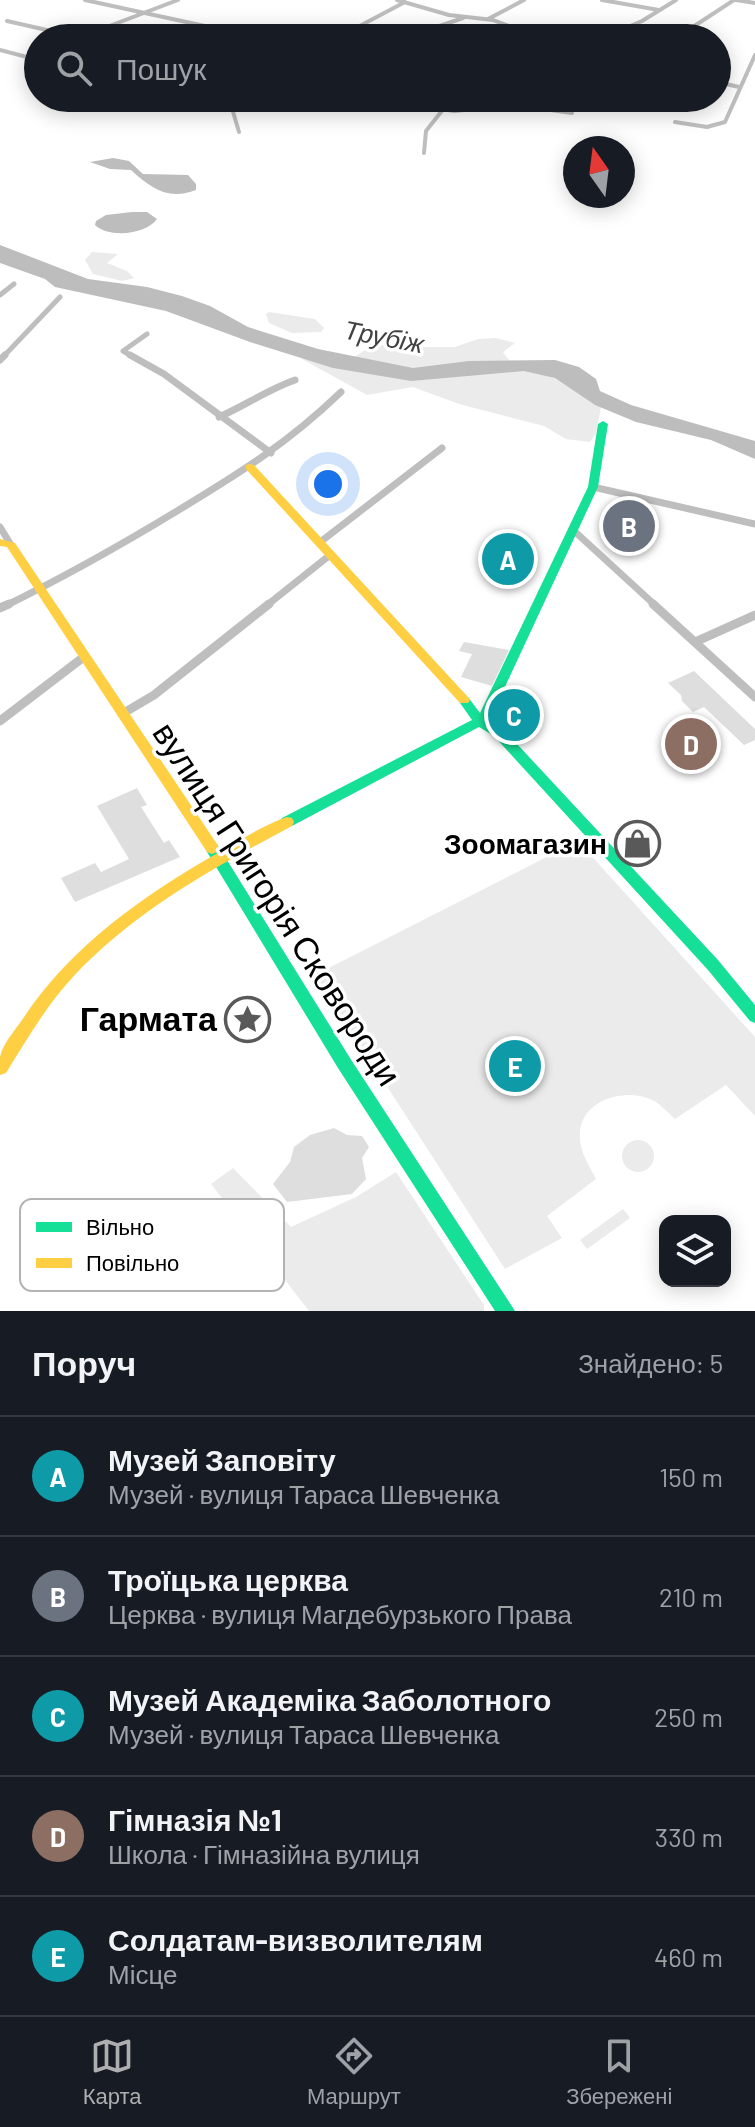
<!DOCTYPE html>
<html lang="uk">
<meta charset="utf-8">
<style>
:root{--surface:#171b24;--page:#242831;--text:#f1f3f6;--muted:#9ea1a6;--line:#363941;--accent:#adaeaf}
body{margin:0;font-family:Barlow,sans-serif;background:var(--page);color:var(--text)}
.controls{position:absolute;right:24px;bottom:24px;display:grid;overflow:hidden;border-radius:16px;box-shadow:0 4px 20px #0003}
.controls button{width:72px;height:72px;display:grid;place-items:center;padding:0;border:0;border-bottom:2px solid var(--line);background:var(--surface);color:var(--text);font:40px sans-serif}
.compass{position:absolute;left:563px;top:136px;width:72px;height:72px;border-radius:50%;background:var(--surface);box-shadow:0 4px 20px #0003;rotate:346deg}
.you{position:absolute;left:328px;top:484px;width:28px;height:28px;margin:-20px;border:6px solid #fff;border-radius:50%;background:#1a73e8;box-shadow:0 0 0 12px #1a73e833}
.badge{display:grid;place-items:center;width:52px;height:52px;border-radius:50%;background:var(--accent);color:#fff;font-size:26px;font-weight:700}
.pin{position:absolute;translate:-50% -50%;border:4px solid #fff;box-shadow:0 2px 8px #0006}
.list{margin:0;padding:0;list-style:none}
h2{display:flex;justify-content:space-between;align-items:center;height:104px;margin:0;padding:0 32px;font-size:34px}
h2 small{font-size:26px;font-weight:400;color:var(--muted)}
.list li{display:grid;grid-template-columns:52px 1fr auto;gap:24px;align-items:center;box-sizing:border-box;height:120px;padding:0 32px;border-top:2px solid var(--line)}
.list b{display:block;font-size:30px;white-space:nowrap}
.list p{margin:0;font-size:26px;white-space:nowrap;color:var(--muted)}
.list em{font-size:26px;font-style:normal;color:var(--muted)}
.icon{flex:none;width:44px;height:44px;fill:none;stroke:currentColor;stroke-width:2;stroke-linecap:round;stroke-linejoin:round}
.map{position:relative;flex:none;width:755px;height:1311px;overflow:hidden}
.search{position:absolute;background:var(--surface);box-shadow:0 4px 20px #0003;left:24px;right:24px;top:24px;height:88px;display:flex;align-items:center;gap:20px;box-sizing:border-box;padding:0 28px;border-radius:44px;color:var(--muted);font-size:30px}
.sheet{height:704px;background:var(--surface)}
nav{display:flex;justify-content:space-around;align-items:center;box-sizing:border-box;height:112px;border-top:2px solid var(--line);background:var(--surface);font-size:22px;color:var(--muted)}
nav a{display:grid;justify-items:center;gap:4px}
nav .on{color:var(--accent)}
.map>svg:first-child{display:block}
</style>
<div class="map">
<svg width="755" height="1311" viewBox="0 0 755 1311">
<rect width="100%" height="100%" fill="#fff"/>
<path fill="#ebebeb" d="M92 252 118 254 107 263 127 271 134 278 122 281 93 274 85 260Z
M269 312 315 319 324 328 321 332 292 333 269 323 266 314Z
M496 338 515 343 503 352C517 374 538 369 558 380 573 388 585 400 601 407L596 433 590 442 566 439 544 426 459 404 413 387 367 395 302 359 354 357 375 344 402 347H455L478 339Z
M578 841 755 1037V1116L726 1085 675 1119C668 1113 659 1102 650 1099 622 1087 577 1102 580 1138 580 1152 590 1167 596 1179L547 1216 562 1238 505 1269 315 975Z
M622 1156a16 16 0 1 1 32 0a16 16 0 1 1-32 0Z
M233 1168 291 1227 356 1197 396 1172 484 1305V1311H309L211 1184Z
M623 1209 630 1218 587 1249 580 1240Z"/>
<path fill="#bdbdbd" d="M113 158 129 161 143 174 188 175 196 184V190C168 201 151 188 131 170L110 169 90 162Z
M132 212H147L157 219C146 235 108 238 95 225L96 221 106 215Z
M0 245 88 279 147 287 182 296 210 306 248 327 318 349 413 368 469 361 555 360 579 367 596 379 600 391 631 405 755 441V459L711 440 636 422 595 405 555 378 524 371 411 381 333 368 250 342 166 311 55 287 45 279 0 263Z"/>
<path fill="#dedede" d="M634 518 645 529 624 536 613 524Z
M464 642 509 650 492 686 461 677 472 654 459 651Z
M694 671 755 729V740L744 745 704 707 693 712 682 701 681 695 668 683Z
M509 706 526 708 521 721 525 726 512 732 503 721Z
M137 788 147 805 141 807 164 843 169 840 180 857 75 902 61 878 95 863 101 872 129 859 97 806Z
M334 1128 347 1135 362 1136 369 1147 362 1158 366 1179 352 1194 287 1202 273 1184 290 1162 294 1147 310 1135Z"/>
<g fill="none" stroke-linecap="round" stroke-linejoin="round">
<path stroke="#bebebe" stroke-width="4" d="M85 0 260 38
M397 0 449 15 493 20 540 38
M602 0 659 10
M736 0 755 3
M488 19 524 0
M7 21 82 38
M362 25 409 38
M407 37 463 18
M78 38 178 0
M337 38 405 2
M602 38 642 21 676 0
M676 38 734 0
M0 50 38 60
M717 82 739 87
M235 98 231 105 239 132
M377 98 454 111 515 105 572 113
M675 122 707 127 725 122 755 55
M424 153 426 131 452 98"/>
<path stroke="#bebebe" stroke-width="5" d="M0 295 14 284
M3 357 60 297
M133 357 123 351 147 334"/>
<path stroke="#bebebe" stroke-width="7" d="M130 355 164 374 271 453
M0 360 5 355
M219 417C246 405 267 390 295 380
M593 487 755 524
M0 527 11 545
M572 529 656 606
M319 543 442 448
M5 606C64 577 121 545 177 511 240 473 288 443 341 392
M266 606 330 555"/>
<path stroke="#bebebe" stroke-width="9" d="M653 604 755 697
M0 608 9 604
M695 642 755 615
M122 714 154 695 269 604
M0 721 85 656"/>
<path fill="#16e098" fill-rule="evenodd" d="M603 421 608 424 598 487 489 721 504 730 718 960 755 1005V1023L750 1021 708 970 494 736 479 727 292 826 287 827 282 826 280 822 282 818 472 720 458 700 460 697H468L480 713 588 487 598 424Z
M212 842 217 844 350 1058 515 1311H495L338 1068 207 852 205 848 207 844Z"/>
<path fill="#ffcf43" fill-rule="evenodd" d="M250 464 254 465 468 697 470 700 468 703H460L246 469V465Z
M0 539 15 543 217 844 219 848 217 852 212 854 207 852 7 547 0 546Z
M287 817 292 818 294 822 292 826C213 868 133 912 72 978 46 1006 26 1041 6 1073L0 1075C0 1069 0 1063 0 1057 2 1045 15 1030 22 1020 70 947 141 897 216 854 239 841 263 825 287 817Z"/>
</g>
<defs>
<symbol id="shop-ring" viewBox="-11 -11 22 22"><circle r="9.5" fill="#fff" stroke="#595959" stroke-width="1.5"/><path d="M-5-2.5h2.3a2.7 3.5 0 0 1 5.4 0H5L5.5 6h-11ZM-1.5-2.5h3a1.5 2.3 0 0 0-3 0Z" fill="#595959"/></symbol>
<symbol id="sight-ring" viewBox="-11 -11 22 22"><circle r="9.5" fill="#fff" stroke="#595959" stroke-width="1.5"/><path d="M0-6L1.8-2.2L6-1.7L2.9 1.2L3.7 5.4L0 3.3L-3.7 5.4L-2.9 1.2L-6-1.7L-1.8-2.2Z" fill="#595959"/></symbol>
</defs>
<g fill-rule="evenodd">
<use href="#shop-ring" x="612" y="818" width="51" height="51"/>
<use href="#sight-ring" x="222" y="994" width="51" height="51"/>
</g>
<g text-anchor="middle" stroke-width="7" stroke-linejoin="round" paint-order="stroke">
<g font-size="26" font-style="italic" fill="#424242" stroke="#fff">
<text transform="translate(384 337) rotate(11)" y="9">Трубіж</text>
</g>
<g font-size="28" font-weight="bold" fill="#000" stroke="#fff" text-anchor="end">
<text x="607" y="854">Зоомагазин</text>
</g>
<g font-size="34" fill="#000" stroke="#fff">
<text transform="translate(277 904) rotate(57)" y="12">вулиця Григорія Сковороди</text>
</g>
<g font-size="34" font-weight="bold" fill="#000" stroke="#fff" text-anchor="end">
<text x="217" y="1031">Гармата</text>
</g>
</g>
<rect x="20" y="1199" width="264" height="92" rx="12" fill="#fff" stroke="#b2b2b2" stroke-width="2"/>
<rect x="36" y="1222" width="36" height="10" fill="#16e098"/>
<rect x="36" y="1258" width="36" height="10" fill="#ffcf43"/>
<g font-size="22" fill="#000">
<text x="86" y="1235">Вільно</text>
<text x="86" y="1271">Повільно</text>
</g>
</svg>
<div class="controls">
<button><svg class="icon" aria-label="layers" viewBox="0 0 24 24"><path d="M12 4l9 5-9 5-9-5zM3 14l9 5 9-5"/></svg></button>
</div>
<svg class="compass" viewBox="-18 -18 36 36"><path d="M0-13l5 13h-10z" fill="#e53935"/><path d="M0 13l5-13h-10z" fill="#9ea1a6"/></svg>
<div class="you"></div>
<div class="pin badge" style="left:508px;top:559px;background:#0f9aa8">A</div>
<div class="pin badge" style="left:629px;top:526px;background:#6b7280">B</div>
<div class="pin badge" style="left:514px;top:715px;background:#0f9aa8">C</div>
<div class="pin badge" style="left:691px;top:744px;background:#8d6e63">D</div>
<div class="pin badge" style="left:515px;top:1066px;background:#0f9aa8">E</div>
<div class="search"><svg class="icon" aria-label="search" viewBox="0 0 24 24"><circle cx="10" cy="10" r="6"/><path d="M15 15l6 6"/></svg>Пошук</div>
</div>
<section class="sheet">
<h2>Поруч<small>Знайдено: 5</small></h2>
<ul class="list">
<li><span class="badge" style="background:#0f9aa8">A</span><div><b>Музей Заповіту</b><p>Музей · вулиця Тараса Шевченка</p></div><em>150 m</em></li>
<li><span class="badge" style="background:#6b7280">B</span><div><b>Троїцька церква</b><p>Церква · вулиця Магдебурзького Права</p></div><em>210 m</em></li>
<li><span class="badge" style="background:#0f9aa8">C</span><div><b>Музей Академіка Заболотного</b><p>Музей · вулиця Тараса Шевченка</p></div><em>250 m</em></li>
<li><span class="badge" style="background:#8d6e63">D</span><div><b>Гімназія №1</b><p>Школа · Гімназійна вулиця</p></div><em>330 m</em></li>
<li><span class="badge" style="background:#0f9aa8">E</span><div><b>Солдатам-визволителям</b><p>Місце</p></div><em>460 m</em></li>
</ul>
</section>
<nav>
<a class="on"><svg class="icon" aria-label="map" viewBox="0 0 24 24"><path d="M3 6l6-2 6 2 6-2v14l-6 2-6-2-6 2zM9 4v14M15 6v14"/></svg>Карта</a>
<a><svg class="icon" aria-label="directions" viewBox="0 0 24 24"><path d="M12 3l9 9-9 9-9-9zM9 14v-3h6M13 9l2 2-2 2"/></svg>Маршрут</a>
<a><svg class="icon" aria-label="saved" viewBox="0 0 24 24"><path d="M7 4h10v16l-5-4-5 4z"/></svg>Збережені</a>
</nav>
